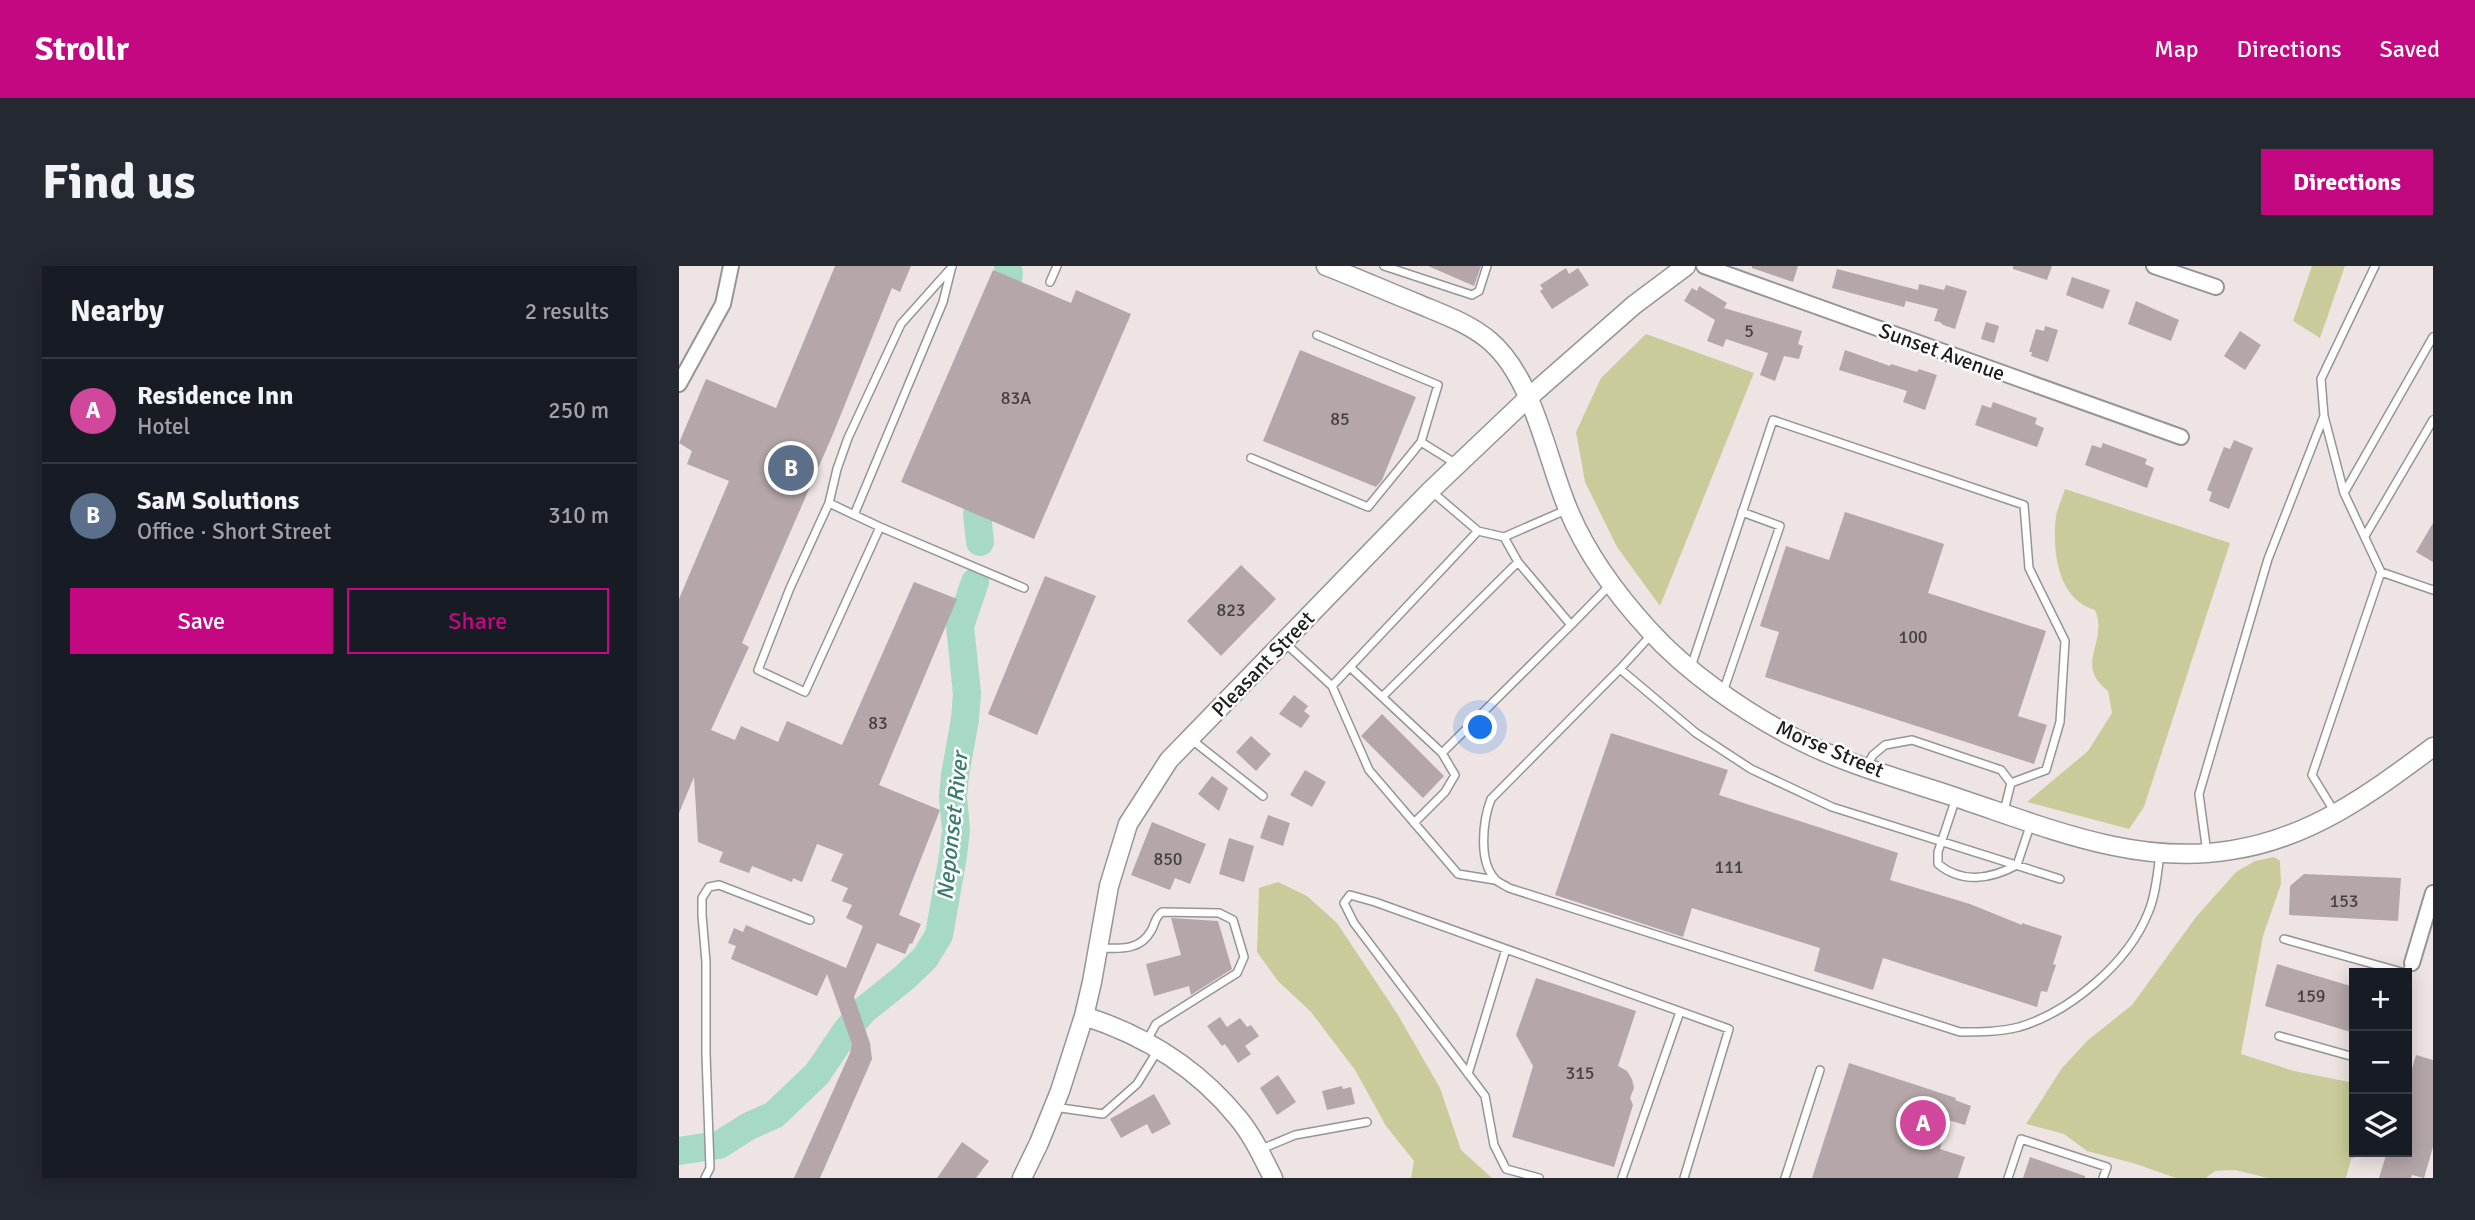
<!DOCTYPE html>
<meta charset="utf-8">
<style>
:root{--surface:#171b24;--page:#242831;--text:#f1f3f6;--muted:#9ea1a6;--line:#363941;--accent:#c30882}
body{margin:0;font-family:Signika,sans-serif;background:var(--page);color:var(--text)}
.controls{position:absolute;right:21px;bottom:21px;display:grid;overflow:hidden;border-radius:0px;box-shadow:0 4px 18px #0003}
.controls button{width:63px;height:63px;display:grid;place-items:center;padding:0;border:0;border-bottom:2px solid var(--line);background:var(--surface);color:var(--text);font:35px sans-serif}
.you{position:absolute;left:802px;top:462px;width:24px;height:24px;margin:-18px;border:5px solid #fff;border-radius:50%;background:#1a73e8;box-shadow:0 0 0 10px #1a73e833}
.badge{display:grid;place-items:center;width:46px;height:46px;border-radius:50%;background:var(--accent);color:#fff;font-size:23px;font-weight:700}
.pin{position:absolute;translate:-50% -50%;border:4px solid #fff;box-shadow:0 2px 7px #0006}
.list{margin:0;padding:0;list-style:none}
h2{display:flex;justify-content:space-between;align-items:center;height:91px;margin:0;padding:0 28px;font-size:30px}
h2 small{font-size:23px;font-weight:400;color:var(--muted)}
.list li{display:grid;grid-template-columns:46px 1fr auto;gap:21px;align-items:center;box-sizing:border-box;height:105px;padding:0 28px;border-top:2px solid var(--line)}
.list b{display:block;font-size:26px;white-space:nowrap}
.list p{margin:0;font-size:23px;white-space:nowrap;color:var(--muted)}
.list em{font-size:23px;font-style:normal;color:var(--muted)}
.actions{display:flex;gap:14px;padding:21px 28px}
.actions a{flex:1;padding:16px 0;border:2px solid var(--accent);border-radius:0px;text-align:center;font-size:24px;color:var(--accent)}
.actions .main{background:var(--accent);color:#fff}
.icon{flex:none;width:38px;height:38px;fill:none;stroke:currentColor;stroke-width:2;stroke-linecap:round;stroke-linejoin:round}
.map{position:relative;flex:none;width:1754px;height:912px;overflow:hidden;border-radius:0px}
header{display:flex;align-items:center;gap:42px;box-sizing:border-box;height:98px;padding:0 35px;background:var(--accent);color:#fff}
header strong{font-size:33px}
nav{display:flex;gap:38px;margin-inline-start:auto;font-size:24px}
.intro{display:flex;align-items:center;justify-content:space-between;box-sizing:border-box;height:168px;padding:0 42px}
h1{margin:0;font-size:49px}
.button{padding:18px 32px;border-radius:0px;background:var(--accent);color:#fff;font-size:24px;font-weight:700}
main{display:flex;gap:42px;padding:0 42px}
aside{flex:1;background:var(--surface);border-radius:0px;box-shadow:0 4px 18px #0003}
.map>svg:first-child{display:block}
</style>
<header>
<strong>Strollr</strong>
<nav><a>Map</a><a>Directions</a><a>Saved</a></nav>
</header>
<div class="intro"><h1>Find us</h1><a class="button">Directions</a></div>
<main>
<aside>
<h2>Nearby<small>2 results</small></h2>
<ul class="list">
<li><span class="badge" style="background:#d1479c">A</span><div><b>Residence Inn</b><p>Hotel</p></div><em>250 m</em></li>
<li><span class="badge" style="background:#5c6f8a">B</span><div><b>SaM Solutions</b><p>Office · Short Street</p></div><em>310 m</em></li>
</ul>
<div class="actions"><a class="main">Save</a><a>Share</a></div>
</aside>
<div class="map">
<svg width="1754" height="912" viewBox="0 0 1754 912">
<rect width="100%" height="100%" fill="#eee4e4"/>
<path fill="#c9cc9a" d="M1633 0H1666L1641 72 1614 55Z
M967 68 1075 107 981 340 938 281 906 216 897 166 922 112Z
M1386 223 1551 277 1465 541 1450 563 1348 536 1409 485 1433 447 1429 425C1394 399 1430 376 1416 344 1378 333 1373 284 1377 250 1379 241 1383 232 1386 223Z
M1595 591 1601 595 1602 618 1584 670 1562 788 1615 805 1675 817V886H1689L1672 893 1667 912H1589L1556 904 1536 905 1527 912H1497L1457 898 1408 885 1385 868 1347 858 1383 802 1409 774 1453 739 1517 651 1557 606 1576 595Z
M599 616 628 630 658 657 719 749 761 822 782 884 813 912H732L735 895 707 860 676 804 632 746 599 715 578 686 580 622Z"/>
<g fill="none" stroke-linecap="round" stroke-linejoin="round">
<path stroke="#a6dac4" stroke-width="28" d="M329 0 330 9
M298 248 301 276
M0 885 40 879 70 860 95 849 138 808 167 765 185 744 225 712 246 692 260 669 274 590 277 564 274 531 276 509 286 453 288 427 281 360 296 316"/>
</g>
<path fill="#b4a6a9" d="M156 0H232L221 26 213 22 154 168 63 377 70 381 32 464 56 474 62 460 99 476 108 455 163 479 235 316 278 333 200 519 261 544 220 649 242 658 233 678 231 677 226 688 198 677 175 731 191 777 193 793 141 912H115L171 787 173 778 148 708 138 730 52 693 57 680 49 677 55 662 64 666 67 659 167 702 184 660 167 652 173 639 163 635 169 622 152 615 164 588 138 578 123 616 114 612 113 616 73 600 70 607 40 596 44 586 19 576 15 511 0 547V333L50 215 8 198 13 185 0 177 27 113 97 142Z
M749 0H802L795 20Z
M1073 0H1119L1114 16 1073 2Z
M1334 0H1373L1368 14 1334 3Z
M887 2 890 8 899 2 910 19 873 43 861 25 864 23 861 19Z
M1158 3 1239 24 1240 18 1265 24 1267 19 1288 25 1276 63 1264 59 1261 56 1255 55 1259 43 1227 35 1225 41 1153 22Z
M314 4 392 37 397 24 452 48 355 273 222 216Z
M1393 11 1431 24 1424 43 1387 29Z
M1020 20 1048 37 1045 42 1123 65 1119 78 1124 80 1120 93 1105 90 1096 115 1081 109 1089 87 1047 73 1044 81 1028 75 1036 54 1005 35 1013 22 1018 25Z
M1457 35 1500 54 1492 75 1449 58Z
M1307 56 1320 60 1315 77 1302 73Z
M1366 60 1379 64 1369 96 1352 90 1353 86H1350L1357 63 1365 65Z
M1561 65 1582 79 1566 104 1545 90Z
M621 84 737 131 703 214 697 221 584 175Z
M1166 84 1211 100 1212 98 1238 106 1240 103 1258 109 1246 144 1224 136 1228 125 1160 104Z
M1314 136 1358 152 1356 158 1365 162 1358 181 1296 159 1303 139 1312 142Z
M1555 174 1574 182 1550 243 1530 235 1533 226 1528 224 1545 181 1551 183Z
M1424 177 1468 193 1466 198 1475 202 1468 222 1406 199 1413 179 1422 182Z
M1166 246 1265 278 1249 327 1367 365 1339 450 1368 459 1355 498 1086 411 1100 366 1081 360 1107 280 1150 294Z
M1754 257V296L1737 286Z
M562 299 597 333 542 390 508 355Z
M366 310 417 330 358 469 309 448Z
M615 429 629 440 625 445 631 450 622 462 600 448Z
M703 448 765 510 744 532 682 470Z
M932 467 1049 504 1040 529 1219 587 1211 614 1291 638 1343 659V657L1383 670 1374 698 1377 699 1368 726 1362 725 1358 741 1204 692 1194 724 1135 705 1141 682 1013 642 1004 671 876 629Z
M572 470 592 488 577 505 557 486Z
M626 504 647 516 633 541 611 529Z
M533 510 549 522 540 545 519 528Z
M589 549 611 557 604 580 581 572Z
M473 556 527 578 511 618 496 612 491 624 452 609Z
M550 572 575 580 565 616 540 608Z
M1625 608 1722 612 1719 655 1610 649 1611 620Z
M492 652 539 655 553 703 512 729 510 720 475 730 467 698 502 689Z
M1598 698 1675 721V767L1586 740Z
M857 712 957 745 939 800 948 805 953 813 955 822 951 832 954 839 935 901 833 871 854 800 837 769Z
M541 751 548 761 561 752 568 761 572 759 580 770 566 780 572 788 559 797 546 778 543 780 528 760Z
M1737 789 1754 794V881L1745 912 1733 909 1732 912H1700L1708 886H1728V820Z
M1170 797 1277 832 1276 834 1292 840 1286 859 1269 854 1261 883 1286 891 1279 912H1133Z
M599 809 617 836 598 849 581 822Z
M663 820 664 823 672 821 676 838 648 844 643 825Z
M475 828 492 858 473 868 468 858 442 872 431 853Z
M283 876 310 895 297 912H258Z
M1351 891 1406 910V912H1344Z"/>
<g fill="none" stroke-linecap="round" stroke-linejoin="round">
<defs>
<path id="service" d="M705 0 793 29 800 25 808 0
M1696 0 1642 113 1645 150 1665 227 1702 306
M371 16 378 0
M638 69 759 119 742 176 779 199
M572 192 689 241 742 176
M752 225 799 265 825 271 887 244
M1665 227 1754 71
M150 237 201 261 126 426 79 404 111 322 150 237 158 203 169 172 222 58 273 1
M175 249 264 36 272 4
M201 261 345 322
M1686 270 1754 154
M825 271 839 296 892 359 931 319
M973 368 941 403 812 533C804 554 799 595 816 613 819 617 826 619 830 622L1281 766C1301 766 1321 766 1340 761 1391 746 1449 697 1469 647 1477 629 1478 608 1481 589
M605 376 653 420 799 265
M671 401 763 487
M1012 401 1094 154 1345 239 1350 302 1386 375 1381 456 1367 504 1332 517 1325 545
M941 403 1017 467 1072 503 1153 541 1381 613
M653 420 690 504 779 608 816 614
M1044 426 1101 260 1063 246
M703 431 839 296
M513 474 584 530
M1187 501 1194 489 1206 479 1233 474 1322 504 1332 517
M1277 532 1259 586V598C1283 618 1312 613 1338 599L1352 557
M1655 545 1633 509 1702 306 1754 324
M735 557 766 526 776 509 763 487 892 359
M1528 587 1520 528 1589 293 1645 150
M1605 673 1726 707 1733 697
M419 682C439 682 460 686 472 665 476 658 476 651 483 646L540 647 554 654 565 691 558 707 477 758 467 776
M1600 770 1675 791
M789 808 827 683
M375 841 424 848 458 818 479 784
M580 884 616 869 688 856
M26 912 31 902 27 788V696L23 649V632L30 621 40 619 131 654
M860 912 827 903 815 879 806 830 675 657 665 637 671 629 696 636 1050 763 1005 912
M943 912 1001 746
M1106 912 1141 804
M1329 912 1342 873 1428 901 1424 912"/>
<path id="minor" d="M1025 0 1502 171
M1475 0 1537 21
M0 118 44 38 52 0
M1733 697 1754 627"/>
<path id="tertiary" d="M647 0C678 12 707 25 737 37 763 48 790 57 811 75 855 113 867 191 889 243 907 287 938 329 970 364 1008 406 1064 445 1114 471 1163 497 1218 512 1270 529 1362 559 1455 601 1553 584 1632 572 1692 527 1754 481
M405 750C465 769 519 803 559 852 574 870 584 892 594 912
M343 912 360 877 381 825 405 750 413 716 430 620 449 558 490 494 751 225 849 132 955 39 1007 0"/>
</defs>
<use href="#service" stroke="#959595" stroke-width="10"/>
<use href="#minor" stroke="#959595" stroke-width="18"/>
<use href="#tertiary" stroke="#959595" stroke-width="21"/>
<use href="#service" stroke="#fff" stroke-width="7"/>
<use href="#minor" stroke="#fff" stroke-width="14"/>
<use href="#tertiary" stroke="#fff" stroke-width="18"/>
</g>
<g text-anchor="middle" stroke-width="5" stroke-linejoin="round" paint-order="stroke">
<g font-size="18" fill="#444041">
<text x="1070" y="71">5</text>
<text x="337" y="138">83A</text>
<text x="661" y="159">85</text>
<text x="552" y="350">823</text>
<text x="1234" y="377">100</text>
<text x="199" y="463">83</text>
<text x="489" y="599">850</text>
<text x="1050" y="607">111</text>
<text x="1665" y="641">153</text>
<text x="1632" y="736">159</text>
<text x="901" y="813">315</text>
</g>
<g font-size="21" fill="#1e1e1e" stroke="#fff">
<text transform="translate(1263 86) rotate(20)" y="7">Sunset Avenue</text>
<text transform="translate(584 398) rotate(-46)" y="7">Pleasant Street</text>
<text transform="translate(1151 483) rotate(23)" y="7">Morse Street</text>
</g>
<g font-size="23" font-style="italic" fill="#3c7b72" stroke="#fff">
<text transform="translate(273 560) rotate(-84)" y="8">Neponset River</text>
</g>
</g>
</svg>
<div class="controls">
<button>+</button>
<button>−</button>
<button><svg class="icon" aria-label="layers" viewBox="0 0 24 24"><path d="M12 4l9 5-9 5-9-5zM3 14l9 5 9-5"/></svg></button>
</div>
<div class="you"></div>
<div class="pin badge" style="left:1244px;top:857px;background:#d1479c">A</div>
<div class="pin badge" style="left:112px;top:202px;background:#5c6f8a">B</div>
</div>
</main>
